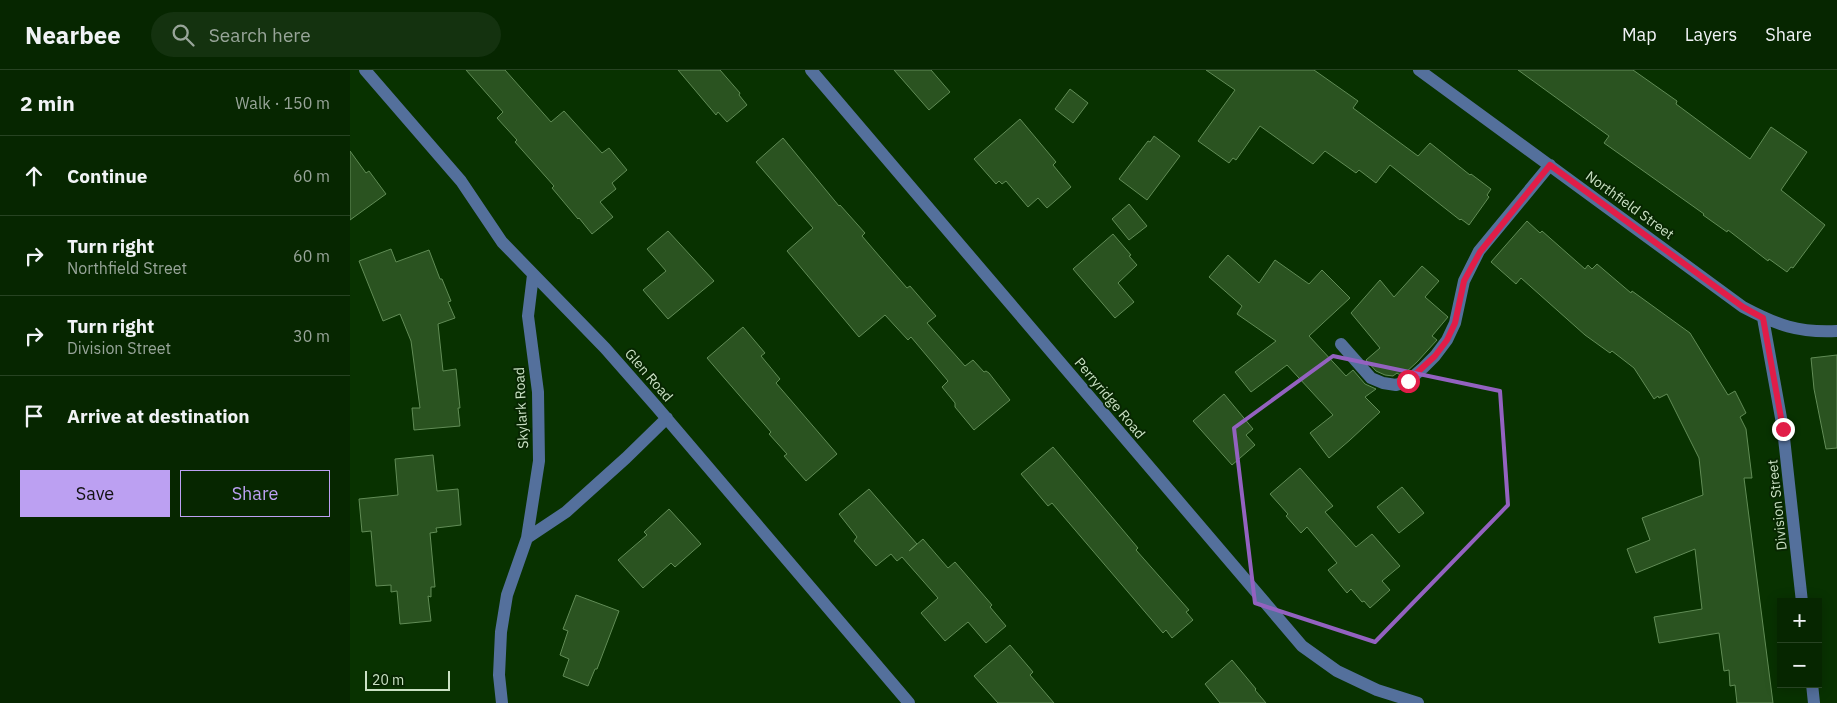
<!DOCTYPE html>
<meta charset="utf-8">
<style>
:root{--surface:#062600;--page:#14320f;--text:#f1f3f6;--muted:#98a599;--line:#274322;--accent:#bca0f2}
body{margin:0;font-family:"IBM Plex Sans",sans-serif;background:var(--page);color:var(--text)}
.controls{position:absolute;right:15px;bottom:15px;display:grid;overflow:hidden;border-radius:0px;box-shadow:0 2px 12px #0003}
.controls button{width:45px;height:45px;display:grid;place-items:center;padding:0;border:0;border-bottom:1px solid var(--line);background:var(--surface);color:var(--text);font:25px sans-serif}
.scale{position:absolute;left:15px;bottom:12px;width:85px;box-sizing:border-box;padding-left:5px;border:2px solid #cae1c4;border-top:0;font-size:14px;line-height:18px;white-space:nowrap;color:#cae1c4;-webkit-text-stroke:4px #072601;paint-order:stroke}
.stop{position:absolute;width:15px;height:15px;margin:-11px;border:4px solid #e11d48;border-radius:50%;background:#fff}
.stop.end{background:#e11d48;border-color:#fff;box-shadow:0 1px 5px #0008}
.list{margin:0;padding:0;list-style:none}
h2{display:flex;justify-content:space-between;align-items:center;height:65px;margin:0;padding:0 20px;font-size:21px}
h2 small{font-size:16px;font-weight:400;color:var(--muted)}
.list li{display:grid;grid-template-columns:32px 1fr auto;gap:15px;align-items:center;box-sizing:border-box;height:80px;padding:0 20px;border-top:1px solid var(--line)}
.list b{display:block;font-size:19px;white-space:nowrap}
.list p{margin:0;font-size:16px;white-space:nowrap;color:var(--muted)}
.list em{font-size:16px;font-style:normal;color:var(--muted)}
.actions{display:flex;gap:10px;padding:15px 20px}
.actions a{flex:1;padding:11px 0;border:1px solid var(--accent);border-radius:0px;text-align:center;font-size:18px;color:var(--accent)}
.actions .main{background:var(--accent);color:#111}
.icon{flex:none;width:28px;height:28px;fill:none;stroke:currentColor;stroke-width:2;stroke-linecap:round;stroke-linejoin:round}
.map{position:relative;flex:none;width:1487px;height:633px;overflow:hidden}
header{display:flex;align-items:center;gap:30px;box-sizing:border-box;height:70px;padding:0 25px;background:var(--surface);border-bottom:1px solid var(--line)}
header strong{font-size:24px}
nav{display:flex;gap:28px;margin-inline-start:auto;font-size:18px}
.search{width:350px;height:45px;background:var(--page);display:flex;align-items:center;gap:12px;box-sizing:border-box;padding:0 18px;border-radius:28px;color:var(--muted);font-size:19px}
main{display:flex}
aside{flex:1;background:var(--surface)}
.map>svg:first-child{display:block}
</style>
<header>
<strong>Nearbee</strong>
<div class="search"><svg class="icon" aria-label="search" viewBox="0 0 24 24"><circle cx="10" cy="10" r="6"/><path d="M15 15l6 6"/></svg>Search here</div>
<nav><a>Map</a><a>Layers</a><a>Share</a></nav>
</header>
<main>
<aside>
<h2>2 min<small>Walk · 150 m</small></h2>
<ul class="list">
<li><svg class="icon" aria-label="ahead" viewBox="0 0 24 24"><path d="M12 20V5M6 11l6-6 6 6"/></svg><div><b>Continue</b></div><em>60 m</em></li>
<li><svg class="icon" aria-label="right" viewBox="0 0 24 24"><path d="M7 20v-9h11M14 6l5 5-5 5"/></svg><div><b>Turn right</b><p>Northfield Street</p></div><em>60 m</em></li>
<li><svg class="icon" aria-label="right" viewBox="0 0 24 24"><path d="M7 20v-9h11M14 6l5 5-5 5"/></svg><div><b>Turn right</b><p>Division Street</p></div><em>30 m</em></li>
<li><svg class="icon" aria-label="arrive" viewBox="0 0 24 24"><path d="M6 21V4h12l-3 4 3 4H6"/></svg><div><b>Arrive at destination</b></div></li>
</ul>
<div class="actions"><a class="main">Save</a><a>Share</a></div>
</aside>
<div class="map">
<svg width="1487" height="633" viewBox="0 0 1487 633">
<rect width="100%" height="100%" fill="#083200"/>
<path fill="#2a5320" stroke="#618c56" d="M116 0H155L201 52 214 41 252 83 259 78 277 100 262 113 266 119 250 132 263 147 242 164 229 148 228 149 202 118 204 116 165 72 167 70 147 48 153 42Z
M328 0H370L390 23 389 25 397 35 377 52 368 42 366 45Z
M544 0H581L600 22 579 40Z
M856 0H964L1008 31 1003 38 1068 86 1080 73 1120 105 1121 104 1141 119 1137 125 1139 127 1119 155 1111 149 1110 150 1040 95 1026 113 1009 100 1006 103 975 81 963 94 910 56 886 90 883 88 879 93 848 71 885 20Z
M1168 0H1283L1327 31 1326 34 1400 89 1421 57 1457 82 1431 120 1475 155 1443 198 1441 197 1437 202 1419 189 1418 191 1378 160 1377 162 1353 145 1354 144 1254 73 1259 66Z
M720 19 738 33 723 53 705 39Z
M670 49 706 92 703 95 721 117 697 138 688 128 678 137 656 111 652 114 649 111 646 114 624 89Z
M804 66 830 86 797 130 769 109 798 71 800 72Z
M433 68 489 136 490 135 515 163 512 166 530 187 557 218 560 216 586 246 577 253 615 296 623 290 634 302 636 301 639 303 660 330 624 360 605 337V333L592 317 598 311 561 267 558 270 535 245 509 267 437 181 463 158 406 92Z
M0 81 16 103 19 101 36 124 0 150Z
M779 134 797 156 779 170 762 149Z
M1177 151 1190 163 1192 161 1235 199 1238 195 1242 199 1247 194 1281 223 1282 221 1340 263 1378 325 1385 321 1396 343 1390 347 1396 359 1402 408H1394L1423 633H1387L1385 615 1380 616 1379 600 1374 601 1369 563 1309 573 1304 547 1352 539 1345 479 1286 503 1277 479 1300 470 1292 448 1353 425 1349 388 1317 324 1309 328 1308 326 1304 329 1284 298 1262 281 1260 283 1235 265 1171 208 1166 214 1141 192Z
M318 161 364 211 318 249 293 220 316 201 297 179Z
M763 164 781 185 779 186 787 195 768 213 784 232 765 248 723 199Z
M41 179 46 192 79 180 90 209H92L101 231 98 232 105 248 88 254 93 301 106 299 110 338H108L110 356 64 360 62 338H70L61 271 50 244 33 251 9 191Z
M878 185 909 213 925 190 959 214 972 200 1000 228 959 266 996 306 1003 300 1015 314 1026 319 1015 327 1030 342 1000 370 979 388 960 363 983 345 937 295 901 322 885 302 926 271 887 244 892 236 859 207Z
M1072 196 1089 211 1075 227 1098 247 1082 266 1087 270 1067 292 1054 304 1050 305 1047 303 1043 306 1035 305 1026 301 1016 290 1030 278 1001 243 1030 210 1044 227Z
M393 257 415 283 411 286 430 309 426 313 487 384 456 411 434 386 437 384 419 364 421 362 357 288Z
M1487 285V378L1476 379 1464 319 1461 288Z
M874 324 903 359 896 365 905 375 882 395 843 351Z
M703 377 788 478 786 480 839 540 836 542 843 550 822 568 816 560 813 563 702 433 698 436 671 404Z
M83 385 87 421 108 419 111 455 86 458 87 462 80 463 85 517H81V527L78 526 81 551 50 554 47 521 41 522V515L26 516 21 461 12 462 9 429 48 425 45 389Z
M950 398 983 436 975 442 1006 477 1022 464 1050 496 1032 511 1040 520 1020 538 1014 531 1012 532 1001 519 997 523 978 500 987 493 957 457 951 463 936 446 938 444 920 424Z
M1052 417 1074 443 1049 463 1027 437Z
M519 419 567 474 559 481 573 469 598 498 605 492 642 535 640 537 656 556 636 573 618 552 595 571 571 543 588 528 552 487 547 491 541 484 526 496 504 471 507 467 489 444Z
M319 439 351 474 325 497 321 493 293 518 268 490 297 465 294 462Z
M226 525 269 541 247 599H245L238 616 213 606 219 589 210 585 218 561 213 559Z
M660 575 683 602 680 605 704 633H648L624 606Z
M882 590 906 619 905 620 916 633H870L855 614Z"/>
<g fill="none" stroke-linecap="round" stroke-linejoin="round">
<path stroke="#54709c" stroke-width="12" d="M15 0 111 111 152 172 255 278 306 336 559 633
M461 0 952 576 987 601 1027 620 1068 633
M1069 0 1393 237C1427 255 1448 263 1487 261
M1413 248 1433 359 1452 532
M991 274 1021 308 1033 313 1046 315 1058 311 1073 298 1085 286 1097 270 1105 253 1114 211 1129 181 1200 95
M177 468 216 442 276 388 317 348
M1462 614 1464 633
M152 633 149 605 151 562 157 525 177 468 189 391 188 322 178 246 183 205"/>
</g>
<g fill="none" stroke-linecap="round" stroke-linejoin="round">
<path stroke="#e11d48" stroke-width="6" d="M1058 311 1085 286 1097 270 1105 253 1114 211 1130 182 1200 95 1393 237 1413 248 1433 359"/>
</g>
<path fill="none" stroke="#9362c0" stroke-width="4" stroke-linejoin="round" d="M983 286 1150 321 1158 435 1025 572 905 533 884 358Z"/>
<g text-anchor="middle" stroke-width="4" stroke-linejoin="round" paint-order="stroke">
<g font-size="14" fill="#cae1c4" stroke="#072601">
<text transform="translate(1280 135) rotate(36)" y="5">Northfield Street</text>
<text transform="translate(299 305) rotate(49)" y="5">Glen Road</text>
<text transform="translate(760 328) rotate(50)" y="5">Perryridge Road</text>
<text transform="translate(171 338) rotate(-93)" y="5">Skylark Road</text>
<text transform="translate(1427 435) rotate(-96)" y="5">Division Street</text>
</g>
</g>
</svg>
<div class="controls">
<button>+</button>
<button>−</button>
</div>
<div class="scale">20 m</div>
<div class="stop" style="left:1058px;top:311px"></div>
<div class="stop end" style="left:1433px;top:359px"></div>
</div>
</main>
